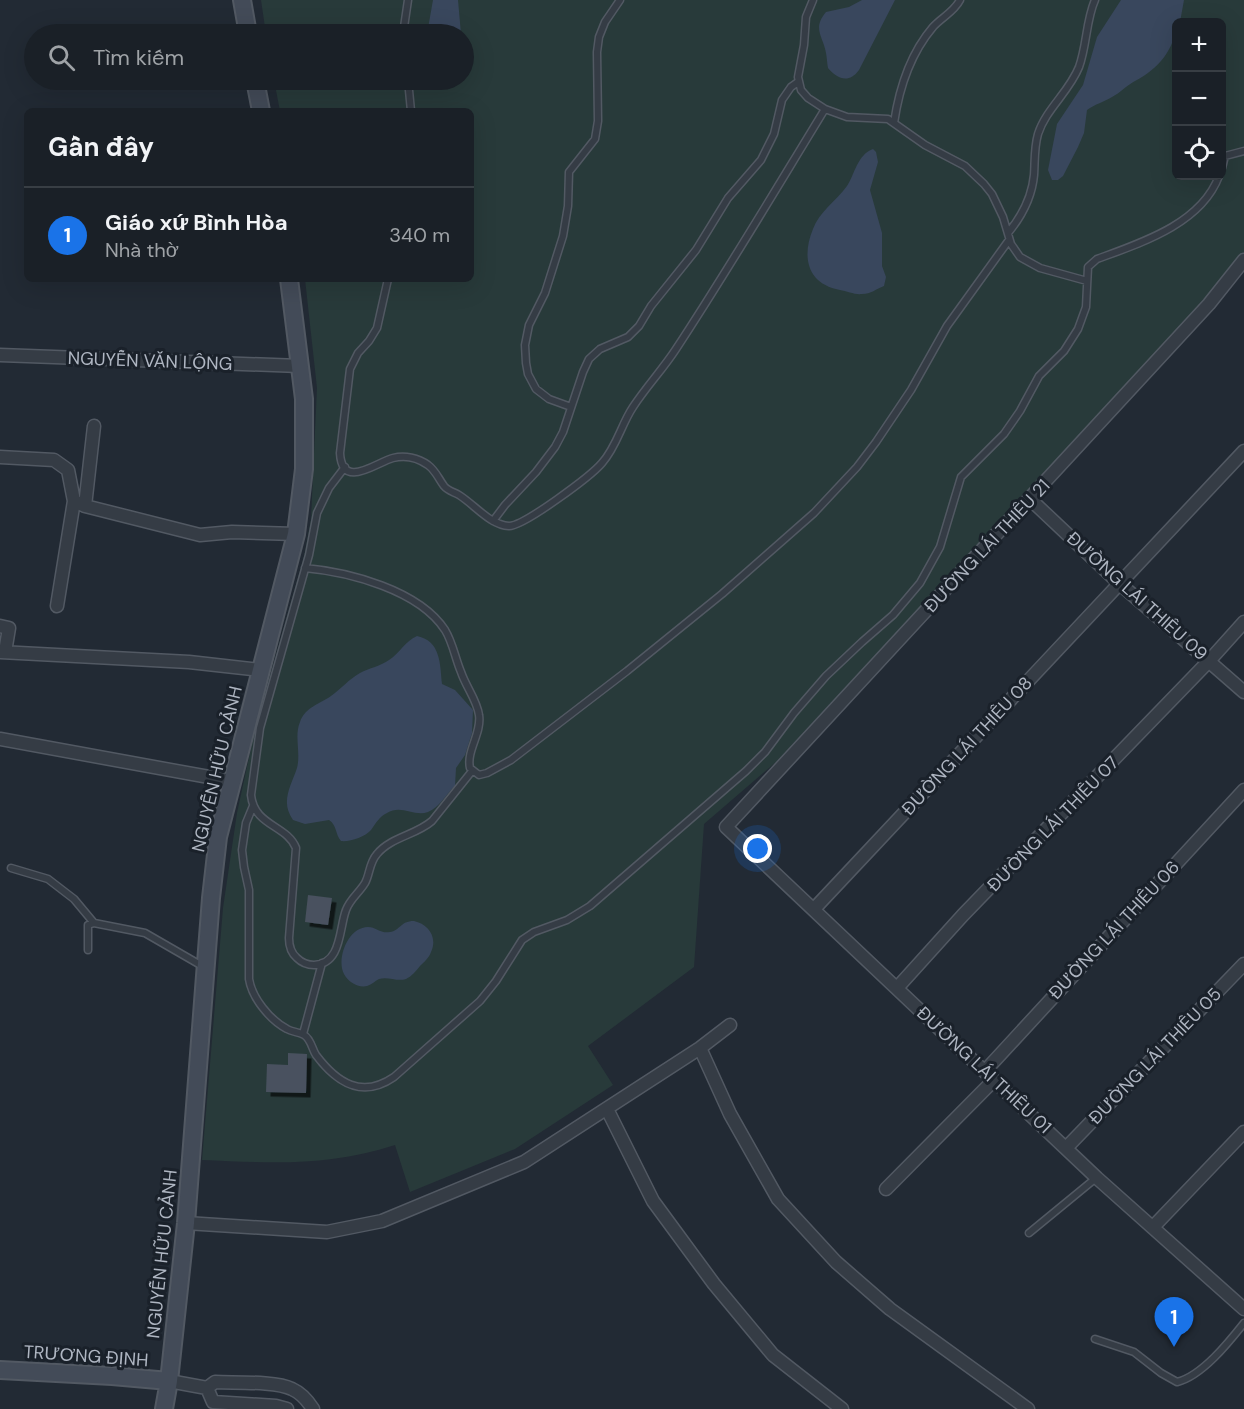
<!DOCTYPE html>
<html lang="vi">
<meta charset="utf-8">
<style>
:root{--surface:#1a2027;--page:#272d33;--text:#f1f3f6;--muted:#9fa3a7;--line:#383e44;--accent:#1a73e8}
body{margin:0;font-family:"DM Sans",sans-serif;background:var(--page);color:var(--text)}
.controls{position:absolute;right:18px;top:18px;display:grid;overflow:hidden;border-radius:9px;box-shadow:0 6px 24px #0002}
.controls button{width:54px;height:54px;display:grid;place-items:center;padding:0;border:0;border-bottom:2px solid var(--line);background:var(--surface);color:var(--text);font:30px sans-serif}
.you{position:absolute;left:758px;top:849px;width:21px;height:21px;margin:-15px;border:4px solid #fff;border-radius:50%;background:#1a73e8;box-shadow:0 0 0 9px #1a73e833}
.badge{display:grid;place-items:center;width:39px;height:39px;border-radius:50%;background:var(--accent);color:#fff;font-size:20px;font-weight:700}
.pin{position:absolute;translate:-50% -50px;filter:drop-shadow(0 2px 3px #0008)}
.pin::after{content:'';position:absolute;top:32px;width:21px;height:18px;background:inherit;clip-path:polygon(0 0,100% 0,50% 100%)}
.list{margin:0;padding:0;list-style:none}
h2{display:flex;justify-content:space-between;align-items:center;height:78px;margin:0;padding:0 24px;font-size:26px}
h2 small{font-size:20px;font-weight:400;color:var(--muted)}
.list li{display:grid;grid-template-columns:39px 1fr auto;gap:18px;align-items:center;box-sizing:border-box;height:96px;padding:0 24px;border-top:2px solid var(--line)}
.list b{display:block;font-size:22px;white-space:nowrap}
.list p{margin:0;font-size:20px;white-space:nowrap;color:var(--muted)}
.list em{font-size:20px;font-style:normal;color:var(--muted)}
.icon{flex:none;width:33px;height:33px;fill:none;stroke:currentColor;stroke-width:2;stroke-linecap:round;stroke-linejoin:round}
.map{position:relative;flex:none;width:1244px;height:1409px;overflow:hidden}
.search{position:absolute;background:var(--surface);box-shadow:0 6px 24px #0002;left:24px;top:24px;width:450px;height:66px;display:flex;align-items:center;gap:15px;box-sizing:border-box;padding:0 21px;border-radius:33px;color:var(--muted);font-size:22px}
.panel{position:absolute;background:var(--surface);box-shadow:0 6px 24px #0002;left:24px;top:108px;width:450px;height:174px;border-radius:9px}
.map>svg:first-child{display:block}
</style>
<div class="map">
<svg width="1244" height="1409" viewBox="0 0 1244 1409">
<defs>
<filter id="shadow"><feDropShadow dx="4.5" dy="4.5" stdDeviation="0" flood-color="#0009"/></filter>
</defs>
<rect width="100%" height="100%" fill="#222a34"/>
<path fill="#283a3a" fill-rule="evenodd" d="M261 0H1244V252L1204 301 776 762 704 824 694 967 588 1046 613 1085 515 1149 410 1192 395 1145C327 1167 272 1163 202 1160L223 908 237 813 256 725 304 556 311 519 317 388 305 279H471V111H280L274 80H464V34H266ZM1176 22H1222V176H1176Z"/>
<path fill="#39475d" d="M433 0H458L461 34H427Z
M862 0H895L859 70C849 84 837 79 828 68 827 63 827 58 826 53 823 36 812 29 826 12L849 7Z
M1121 0H1184L1180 22H1176C1176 49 1158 69 1135 81 1127 85 1120 93 1112 97 1104 102 1095 104 1087 110L1084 133 1078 147 1063 176 1058 180H1052L1048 170 1057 124 1083 85 1097 37Z
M873 149 876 152 878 162 870 190 882 233V266L886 277 884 286C876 289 871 294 862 294 855 295 847 291 840 290 808 284 801 258 813 229 819 212 836 201 847 186 855 174 857 155 873 149Z
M417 636C441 641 440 664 442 684L455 690 473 710 472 733 465 755 456 768 455 786C446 794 440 807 428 812 414 817 401 804 387 813 379 817 376 823 371 830 365 837 350 842 341 841 335 834 337 825 329 820L305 824 293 820C280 802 291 786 297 768 301 753 294 736 300 722 305 707 320 704 331 696 341 689 349 679 360 673 369 668 381 666 389 660 400 653 405 641 417 636Z
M414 921C428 924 438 937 431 952 429 958 424 962 420 966 416 971 412 976 406 979 397 982 388 976 379 979 375 981 371 985 367 986 358 988 348 982 344 974 336 959 348 927 368 927 376 927 381 934 390 932 400 931 400 921 414 921Z"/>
<path fill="#48515e" filter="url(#shadow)" d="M308 895 332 898 328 925 305 922Z
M288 1053 307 1054 306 1093 266 1092 267 1064 288 1065Z"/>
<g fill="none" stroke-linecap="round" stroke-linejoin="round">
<defs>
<path id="lane" d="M813 0 806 17 804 45 798 77 801 90 808 98 825 109 847 117 888 119 925 145 965 166 984 184 992 194 1003 217 1011 244 1020 257 1040 268 1087 281
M403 34 408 0
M408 80 411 111
M894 123C899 89 910 54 933 27 942 17 954 12 960 0
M1222 168 1225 156 1244 151
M1008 233C1022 216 1032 197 1034 175 1035 161 1034 148 1038 134 1046 109 1069 92 1079 67 1087 45 1086 20 1095 0
M388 279 377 328 369 341 358 353 350 369 340 453C342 491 377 462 393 458 405 455 418 458 428 465 436 471 438 478 444 486 448 491 454 492 459 495 475 505 490 525 509 526 524 526 591 476 602 463 617 446 621 425 633 407 646 387 663 369 676 349 728 270 776 189 825 109
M571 407 549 399 536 389 528 374 526 363 525 345 529 325 545 293 563 236 568 206 569 172 595 139 598 121 597 52 599 37 605 22 620 0
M345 467 329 488 317 513 309 555 260 728 251 795C254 826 287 825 296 848L289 938C289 946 291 953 297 958 302 963 308 965 314 965 342 964 339 928 346 910 350 899 359 893 365 883 370 874 369 863 377 854 391 837 416 835 432 821L472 771
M493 521 505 505 536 472 555 447 563 432 583 372 589 359 600 349 628 337 639 326 651 306 696 250 728 198 761 160 774 134 782 100 791 87 798 82
M305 568C349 572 419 590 445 630 453 643 455 658 461 672 466 687 477 700 479 715 482 733 466 751 470 768L479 775 487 773 511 760 627 671 722 594 814 513 857 467 876 442 911 390 947 326 1009 240
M253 806 246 823 242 850 244 867 249 890V979C252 998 270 1020 287 1029 292 1032 299 1032 304 1035 311 1039 312 1049 316 1055 337 1083 362 1099 394 1077L480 1001 496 981 522 940 534 932 567 920 590 906 746 771 765 752 794 713 826 676 862 642 893 615 920 583 940 547 961 477 1004 434 1020 411 1039 376 1064 351 1078 329 1086 307 1088 267 1097 259C1141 243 1201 224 1219 176
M11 868 48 879 74 899 94 923
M88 950V925L94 923 145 933 204 967
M303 1034 322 963
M1029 1233 1096 1178
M1095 1339 1134 1352 1161 1373 1177 1382C1202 1376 1229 1342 1244 1323"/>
<path id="street" d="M1244 260 1209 304 726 827 1097 1178 1244 1309
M0 355 300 366
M0 457 54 460 68 470 74 501 85 506 200 535 232 532 296 534
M1030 499 1119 583 1244 692
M85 506 94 426
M57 606 74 501
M0 626 9 628 5 652
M0 652 189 662 261 670
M0 739 231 781
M814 909 1244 451
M897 988 963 915 1209 661 1244 622
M700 1048 730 1114 778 1199 836 1262 890 1309 1028 1409
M985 1071 1244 790
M607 1109 653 1201 714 1284 773 1355 842 1409
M1066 1148 1244 964
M886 1189 994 1080
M186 1223 327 1232 382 1221 524 1162 700 1048 730 1025
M1153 1227 1244 1132
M169 1381 207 1388
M287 1409 276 1406 213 1402 207 1388 215 1382C235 1383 276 1381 292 1389 301 1393 308 1401 313 1409"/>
<path id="secondary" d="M242 0 248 34
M255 80 261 111
M0 1370 112 1376 169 1381
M164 1409 169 1381 186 1223 211 898 218 837 296 534 304 469V399L289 279"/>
</defs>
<use href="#lane" stroke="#525963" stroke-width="9"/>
<use href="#street" stroke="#525963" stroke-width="15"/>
<use href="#secondary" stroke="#525963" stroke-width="20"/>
<use href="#lane" stroke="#353c45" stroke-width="6"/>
<use href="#street" stroke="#353c45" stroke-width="12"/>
<use href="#secondary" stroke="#434b58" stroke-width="16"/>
</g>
<g text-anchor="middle" stroke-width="6" stroke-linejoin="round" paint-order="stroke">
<g font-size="18" fill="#afb6c2" stroke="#1a212a">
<text transform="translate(150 361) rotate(2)" y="6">NGUYỄN VĂN LỘNG</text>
<text transform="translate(987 546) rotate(-47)" y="6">ĐƯỜNG LÁI THIÊU 21</text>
<text transform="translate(1137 596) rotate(42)" y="6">ĐƯỜNG LÁI THIÊU 09</text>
<text transform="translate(967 746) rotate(-47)" y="6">ĐƯỜNG LÁI THIÊU 08</text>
<text transform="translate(217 769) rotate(-77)" y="6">NGUYỄN HỮU CẢNH</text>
<text transform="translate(1053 824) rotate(-46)" y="6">ĐƯỜNG LÁI THIÊU 07</text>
<text transform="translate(1114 930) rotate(-47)" y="6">ĐƯỜNG LÁI THIÊU 06</text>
<text transform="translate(1155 1056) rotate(-46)" y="6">ĐƯỜNG LÁI THIÊU 05</text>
<text transform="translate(984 1070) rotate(43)" y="6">ĐƯỜNG LÁI THIÊU 01</text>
<text transform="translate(162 1254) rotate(-84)" y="6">NGUYỄN HỮU CẢNH</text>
<text transform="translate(86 1356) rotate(4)" y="6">TRƯƠNG ĐỊNH</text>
</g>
</g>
</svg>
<div class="controls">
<button>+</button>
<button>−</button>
<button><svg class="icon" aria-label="locate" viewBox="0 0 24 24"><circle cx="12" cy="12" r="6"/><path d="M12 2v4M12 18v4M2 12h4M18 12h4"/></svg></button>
</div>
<div class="you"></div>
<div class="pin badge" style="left:1174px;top:1347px">1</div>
<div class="search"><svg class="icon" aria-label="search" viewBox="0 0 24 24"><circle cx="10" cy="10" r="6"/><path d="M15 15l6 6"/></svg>Tìm kiếm</div>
<section class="panel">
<h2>Gần đây<small></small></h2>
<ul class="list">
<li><span class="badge">1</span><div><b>Giáo xứ Bình Hòa</b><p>Nhà thờ</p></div><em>340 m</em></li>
</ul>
</section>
</div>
